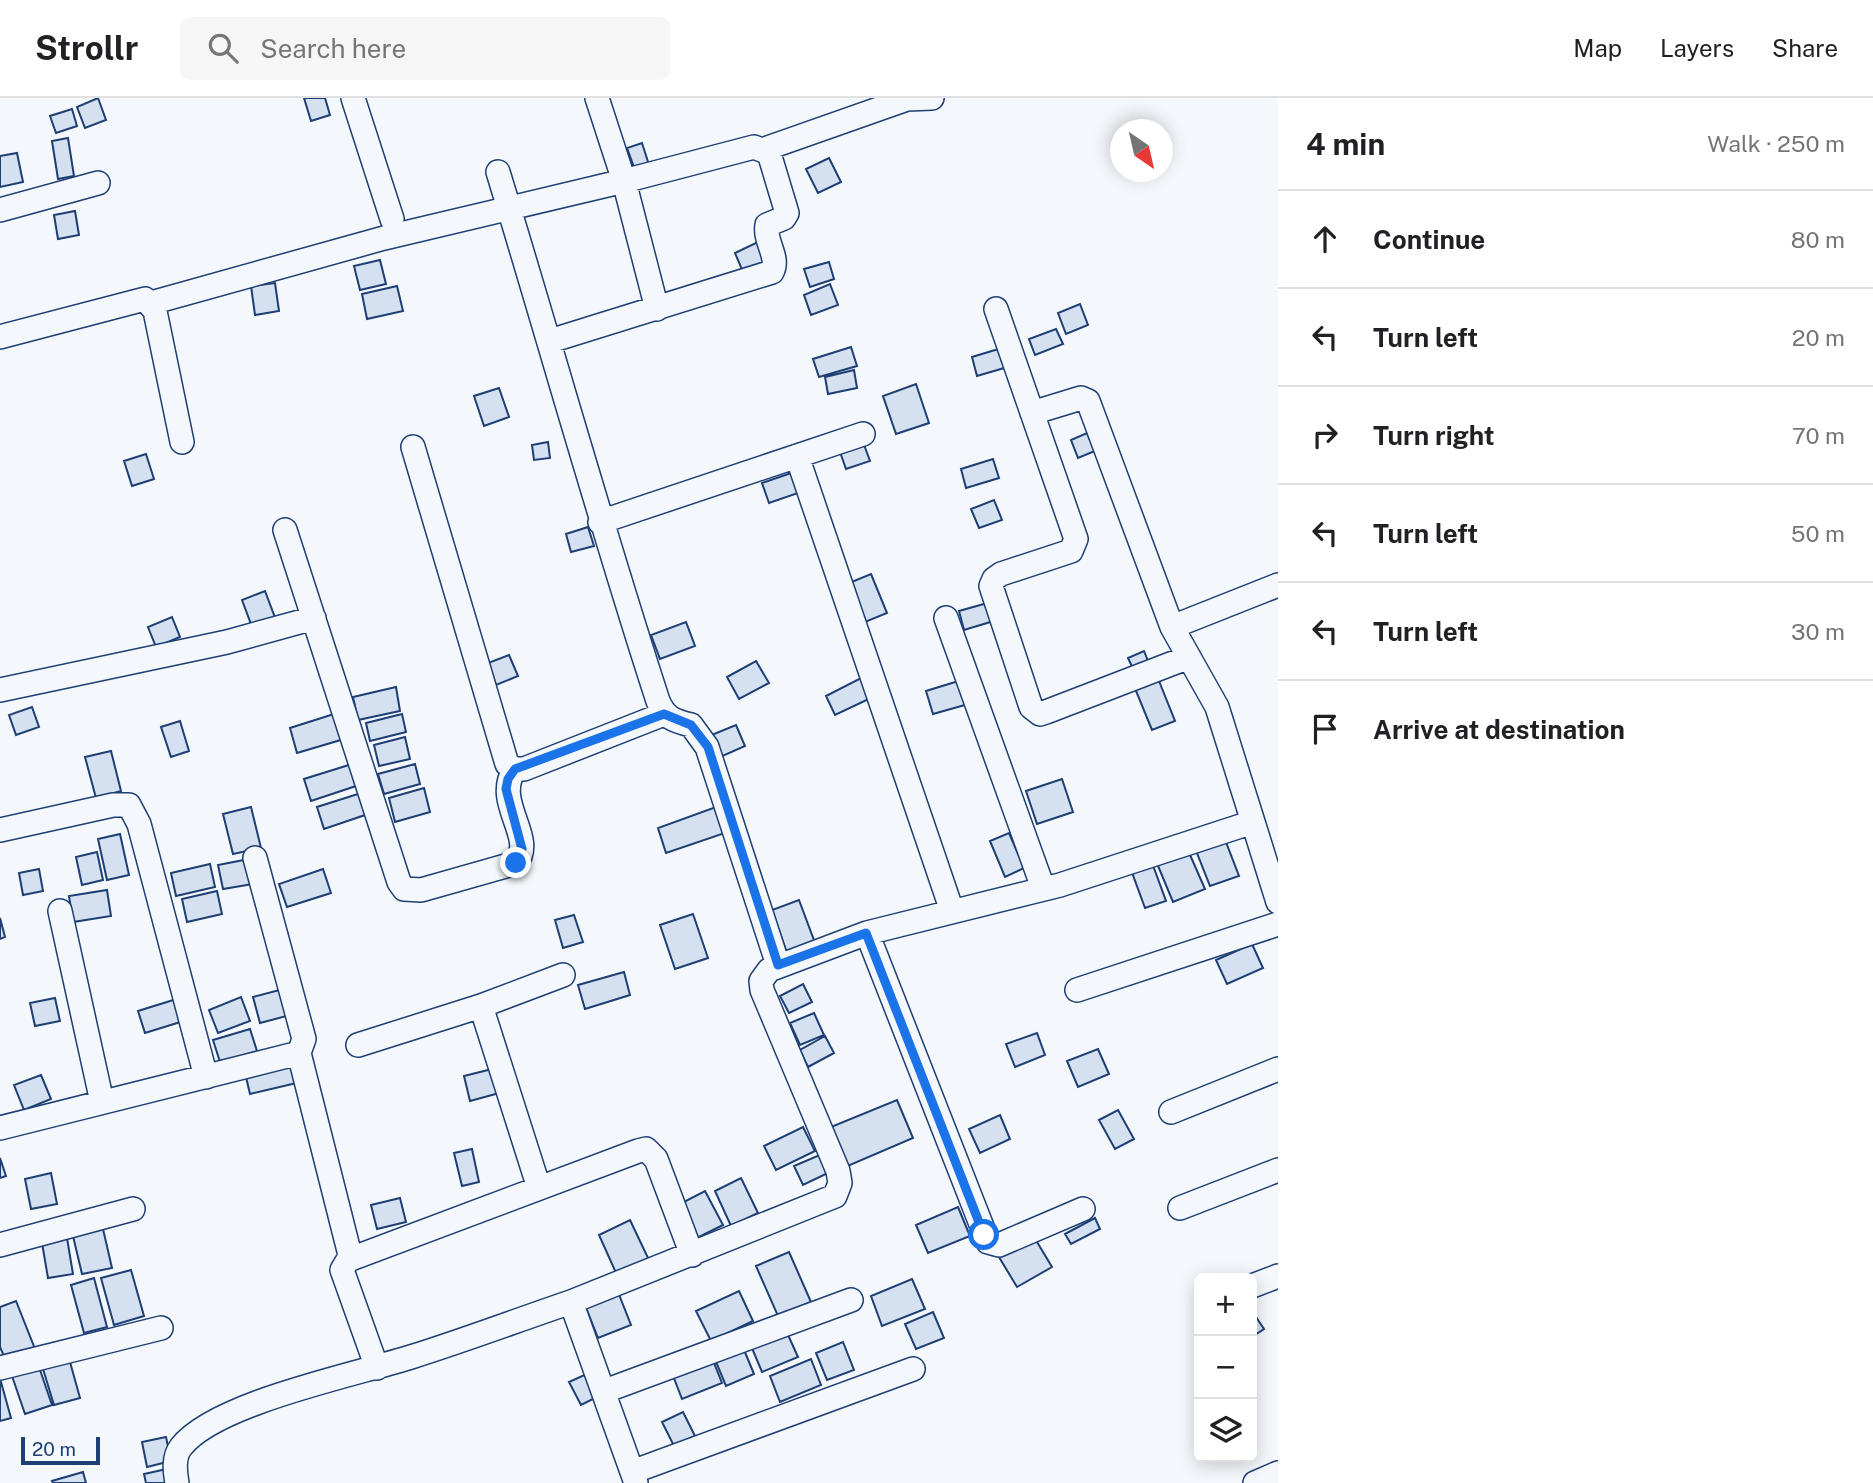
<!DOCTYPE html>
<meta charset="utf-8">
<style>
:root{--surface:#fff;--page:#f6f6f6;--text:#202124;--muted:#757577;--line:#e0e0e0}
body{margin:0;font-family:"Public Sans",sans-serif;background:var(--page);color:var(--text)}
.controls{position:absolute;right:21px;bottom:21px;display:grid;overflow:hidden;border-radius:10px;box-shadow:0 4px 18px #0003}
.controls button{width:63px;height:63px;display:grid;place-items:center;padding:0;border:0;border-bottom:2px solid var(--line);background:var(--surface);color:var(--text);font:35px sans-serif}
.compass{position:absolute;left:1110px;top:21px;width:63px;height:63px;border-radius:50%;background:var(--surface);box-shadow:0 4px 18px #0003;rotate:146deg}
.scale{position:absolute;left:21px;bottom:18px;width:79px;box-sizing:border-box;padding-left:7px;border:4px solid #1d3f73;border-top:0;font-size:19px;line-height:24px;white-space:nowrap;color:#1d3f73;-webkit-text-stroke:5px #f4f7fb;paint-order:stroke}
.stop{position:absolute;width:21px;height:21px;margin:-16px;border:5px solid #1a73e8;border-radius:50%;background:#fff}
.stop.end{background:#1a73e8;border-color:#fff;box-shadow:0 2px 7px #0008}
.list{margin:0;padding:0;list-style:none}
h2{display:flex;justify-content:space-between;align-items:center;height:91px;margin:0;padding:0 28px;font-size:30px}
h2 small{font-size:23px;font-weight:400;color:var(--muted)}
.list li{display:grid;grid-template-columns:46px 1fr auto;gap:21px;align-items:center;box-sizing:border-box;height:98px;padding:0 28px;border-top:2px solid var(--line)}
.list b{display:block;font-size:26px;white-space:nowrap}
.list em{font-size:23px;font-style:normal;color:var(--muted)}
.icon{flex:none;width:38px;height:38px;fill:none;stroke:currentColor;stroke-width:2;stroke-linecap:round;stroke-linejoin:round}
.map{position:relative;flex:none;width:1278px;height:1385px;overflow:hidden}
header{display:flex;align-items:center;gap:42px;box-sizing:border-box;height:98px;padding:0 35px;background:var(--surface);border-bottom:2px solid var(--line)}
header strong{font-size:33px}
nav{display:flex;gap:38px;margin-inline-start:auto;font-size:24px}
.search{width:490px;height:63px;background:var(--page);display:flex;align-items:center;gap:18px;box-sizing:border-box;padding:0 24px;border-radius:10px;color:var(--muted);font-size:26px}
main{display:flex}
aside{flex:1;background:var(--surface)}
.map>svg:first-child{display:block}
</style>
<header>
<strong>Strollr</strong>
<div class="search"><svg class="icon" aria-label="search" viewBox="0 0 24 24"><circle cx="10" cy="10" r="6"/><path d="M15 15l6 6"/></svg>Search here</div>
<nav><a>Map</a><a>Layers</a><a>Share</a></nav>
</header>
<main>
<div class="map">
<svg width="1278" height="1385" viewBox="0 0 1278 1385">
<rect width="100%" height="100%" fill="#f4f7fb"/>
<path fill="#d5e0f0" stroke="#1d3f73" stroke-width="2" d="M98 0 106 22 85 30 77 9Z
M304 0H325L330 17 311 23Z
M72 11 77 28 56 35 50 18Z
M68 40 74 78 58 81 52 43Z
M642 45 649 67 635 72 627 50Z
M17 55 23 84 0 89V58Z
M829 60 841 84 818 95 806 71Z
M75 113 79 137 58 141 54 117Z
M760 143 769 162 743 174 735 155Z
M380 162 386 186 360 192 354 168Z
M829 164 834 181 810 189 804 171Z
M275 185 279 213 255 217 251 188Z
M830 186 838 207 811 217 804 197Z
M397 188 403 213 367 221 362 196Z
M1080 206 1088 227 1066 236 1058 215Z
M1056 231 1063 246 1035 257 1029 241Z
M851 249 857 268 819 279 813 261Z
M1005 249 1011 268 977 278 972 259Z
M854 272 857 290 828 296 825 279Z
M916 286 929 325 896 336 883 298Z
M499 290 509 319 484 328 474 298Z
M1087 335 1095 353 1078 360 1071 342Z
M548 344 550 360 534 362 532 347Z
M863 344 870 363 846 371 839 351Z
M146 356 154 381 132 388 124 363Z
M993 361 999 380 966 390 961 371Z
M794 374 801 394 769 405 762 385Z
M994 402 1002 422 979 430 971 411Z
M588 429 594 448 571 454 566 436Z
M871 476 887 515 865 524 849 485Z
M265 493 277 525 254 534 242 502Z
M991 504 997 522 964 532 959 513Z
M172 519 180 539 156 549 148 529Z
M686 524 695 548 660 561 651 537Z
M1144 553 1150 568 1135 575 1128 560Z
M509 557 518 578 496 587 488 565Z
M756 563 769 585 739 601 727 579Z
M1157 578 1175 623 1152 632 1134 588Z
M863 579 873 599 835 617 826 598Z
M965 581 972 605 933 616 926 593Z
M396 589 400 613 358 622 353 599Z
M32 609 39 629 16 637 9 617Z
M337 615 344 641 297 655 290 630Z
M402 616 406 634 370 643 366 625Z
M180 623 189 653 171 659 161 629Z
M736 627 745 648 718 660 709 638Z
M405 639 410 661 379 668 374 647Z
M111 653 121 693 96 700 85 659Z
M352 666 359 687 311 703 304 681Z
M415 666 420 686 384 696 378 676Z
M1062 681 1073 714 1037 726 1026 693Z
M424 690 430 714 395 724 389 700Z
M361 695 368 716 324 731 317 709Z
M251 709 261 750 233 756 223 716Z
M716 709 725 735 666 755 658 730Z
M1009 735 1024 770 1005 779 990 743Z
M120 736 129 777 107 782 98 741Z
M1224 739 1239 778 1210 788 1195 750Z
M1187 750 1205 791 1173 804 1156 763Z
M97 754 103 782 82 787 76 759Z
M249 761 253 786 223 791 218 767Z
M1151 762 1166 803 1145 810 1130 769Z
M210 766 215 789 176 798 171 775Z
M39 771 43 793 23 797 19 775Z
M323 771 331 795 287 809 279 786Z
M107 792 111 818 73 824 69 798Z
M217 793 222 816 187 824 182 801Z
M799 802 815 845 787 855 772 812Z
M693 816 708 860 675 871 660 827Z
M574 817 583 844 563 850 555 822Z
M0 820 5 839 0 841Z
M1252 846 1263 870 1227 886 1216 862Z
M624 874 630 897 585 911 578 887Z
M803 886 812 904 789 915 780 898Z
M287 890 294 916 260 925 253 899Z
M183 899 190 921 145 935 138 913Z
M241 899 250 923 218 935 209 912Z
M55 900 60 923 35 928 30 905Z
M814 915 824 937 800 947 790 925Z
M250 931 257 953 220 964 213 942Z
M1037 935 1045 957 1015 969 1006 946Z
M825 938 834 955 808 969 800 952Z
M1098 951 1109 976 1078 989 1067 963Z
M297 967 301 984 250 996 246 979Z
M496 970 503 994 470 1003 464 978Z
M41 977 51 1001 24 1012 14 987Z
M897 1002 913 1040 843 1070 826 1031Z
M1118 1012 1134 1041 1115 1051 1099 1022Z
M1000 1017 1010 1041 980 1055 969 1031Z
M803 1029 815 1053 776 1072 764 1048Z
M472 1051 479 1084 462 1088 454 1055Z
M822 1056 830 1074 803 1087 794 1068Z
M0 1060 6 1078 0 1080Z
M51 1075 57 1106 31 1111 25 1081Z
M741 1080 758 1115 731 1128 715 1093Z
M705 1093 723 1127 695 1141 678 1107Z
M400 1100 406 1124 377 1131 371 1107Z
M958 1109 970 1138 928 1155 916 1127Z
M1095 1120 1100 1131 1071 1146 1065 1136Z
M630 1122 649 1162 617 1177 599 1137Z
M103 1131 112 1170 82 1176 73 1138Z
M1034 1139 1052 1169 1017 1189 999 1159Z
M67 1140 73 1176 48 1180 42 1145Z
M789 1154 811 1204 778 1218 756 1168Z
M131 1172 144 1218 114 1227 101 1180Z
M94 1180 107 1229 84 1235 71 1187Z
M912 1181 925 1211 882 1228 871 1198Z
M739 1193 753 1223 711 1243 696 1213Z
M618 1194 631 1227 598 1240 585 1207Z
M16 1203 35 1251 6 1263 0 1249V1209Z
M1252 1213 1264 1231 1252 1239Z
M933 1214 944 1240 916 1251 905 1226Z
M784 1228 798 1259 762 1274 749 1243Z
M843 1244 854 1272 827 1282 816 1255Z
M742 1247 754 1276 726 1288 714 1259Z
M712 1260 722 1285 682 1301 672 1275Z
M811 1261 821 1287 780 1304 770 1278Z
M70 1264 80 1300 54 1307 43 1271Z
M39 1269 52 1307 25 1316 12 1278Z
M591 1274 603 1296 581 1307 569 1284Z
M1 1284 11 1320 0 1323V1285Z
M683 1314 695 1338 674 1348 662 1324Z
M166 1339 171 1363 147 1369 142 1344Z
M171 1370 174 1385H146L144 1376Z
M83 1374 86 1385H53L52 1383Z"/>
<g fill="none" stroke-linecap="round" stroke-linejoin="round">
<defs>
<path id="street" d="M353 0 392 121
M765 51 907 1 932 0
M498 74C552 251 601 428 658 603 665 620 674 623 691 627L707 649 778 867
M0 112 98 85
M151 205 384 140 624 83 657 211
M996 211 1076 441 1071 453 1001 476 994 481 991 488 1031 609 1040 616 1046 614 1189 559
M0 239 145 201 155 213 182 344
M550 243 772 174C780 159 764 144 767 127L784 120 787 115 769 55 754 49 624 83 597 0
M413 349 507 666 515 671H524L664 616
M797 358 952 813
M600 424 863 336
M285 432 399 784 404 791 421 792 516 765C537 739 492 704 515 671
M946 520 1043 790
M1172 529 1278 487
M0 592 227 544 314 520
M1253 724 1278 804
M0 732 113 707H129L139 726 206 979
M60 813 102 1004
M867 835 988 1144 999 1147 1083 1111
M1077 892 1278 826
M481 908 563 877
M358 947 481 908 539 1090
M299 955 351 1161
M1171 1014 1278 971
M0 1030 299 955 304 941 255 760
M1180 1110 1278 1072
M0 1147 133 1111
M1252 1188 1278 1178
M571 1204 835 1098 840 1085 838 1073 762 892 761 883 769 872 867 835 1060 787 1253 724 1217 609 1172 529 1088 303 1081 300 1032 315
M0 1270 161 1230
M377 1270 342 1172 348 1162 638 1053 646 1051 656 1061 692 1157
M605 1293 851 1202
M632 1374 913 1271
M177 1385C175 1374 173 1359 181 1349 215 1305 354 1277 411 1259 465 1242 518 1222 571 1204L636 1385
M1255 1385 1278 1375"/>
</defs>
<use href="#street" stroke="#1d3f73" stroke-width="26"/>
<use href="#street" stroke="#f4f7fb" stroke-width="23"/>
</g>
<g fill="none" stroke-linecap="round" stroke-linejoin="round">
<path stroke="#1a73e8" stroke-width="9" d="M516 765 522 751 506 691 508 681 515 671 664 616 691 627 708 649 778 867 866 835 984 1137"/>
</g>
</svg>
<div class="controls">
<button>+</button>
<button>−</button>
<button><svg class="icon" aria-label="layers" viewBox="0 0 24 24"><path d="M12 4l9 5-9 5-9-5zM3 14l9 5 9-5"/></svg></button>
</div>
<svg class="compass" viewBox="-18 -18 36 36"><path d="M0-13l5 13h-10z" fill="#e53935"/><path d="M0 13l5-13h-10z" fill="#757577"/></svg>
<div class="scale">20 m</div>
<div class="stop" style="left:984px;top:1137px"></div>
<div class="stop end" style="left:516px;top:765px"></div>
</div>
<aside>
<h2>4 min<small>Walk · 250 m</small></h2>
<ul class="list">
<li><svg class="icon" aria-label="ahead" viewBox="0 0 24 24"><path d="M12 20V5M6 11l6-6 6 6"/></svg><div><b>Continue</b></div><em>80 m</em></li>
<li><svg class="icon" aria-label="left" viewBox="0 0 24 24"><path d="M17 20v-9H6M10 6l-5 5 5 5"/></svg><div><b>Turn left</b></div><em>20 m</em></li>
<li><svg class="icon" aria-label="right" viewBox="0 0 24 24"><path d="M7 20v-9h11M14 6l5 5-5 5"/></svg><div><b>Turn right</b></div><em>70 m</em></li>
<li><svg class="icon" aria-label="left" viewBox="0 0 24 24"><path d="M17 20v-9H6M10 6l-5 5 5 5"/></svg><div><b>Turn left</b></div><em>50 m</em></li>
<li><svg class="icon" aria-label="left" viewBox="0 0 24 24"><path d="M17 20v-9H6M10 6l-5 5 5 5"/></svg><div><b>Turn left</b></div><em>30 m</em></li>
<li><svg class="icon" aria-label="arrive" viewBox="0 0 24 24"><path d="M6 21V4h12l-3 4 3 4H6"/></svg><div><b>Arrive at destination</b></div></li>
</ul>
</aside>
</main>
